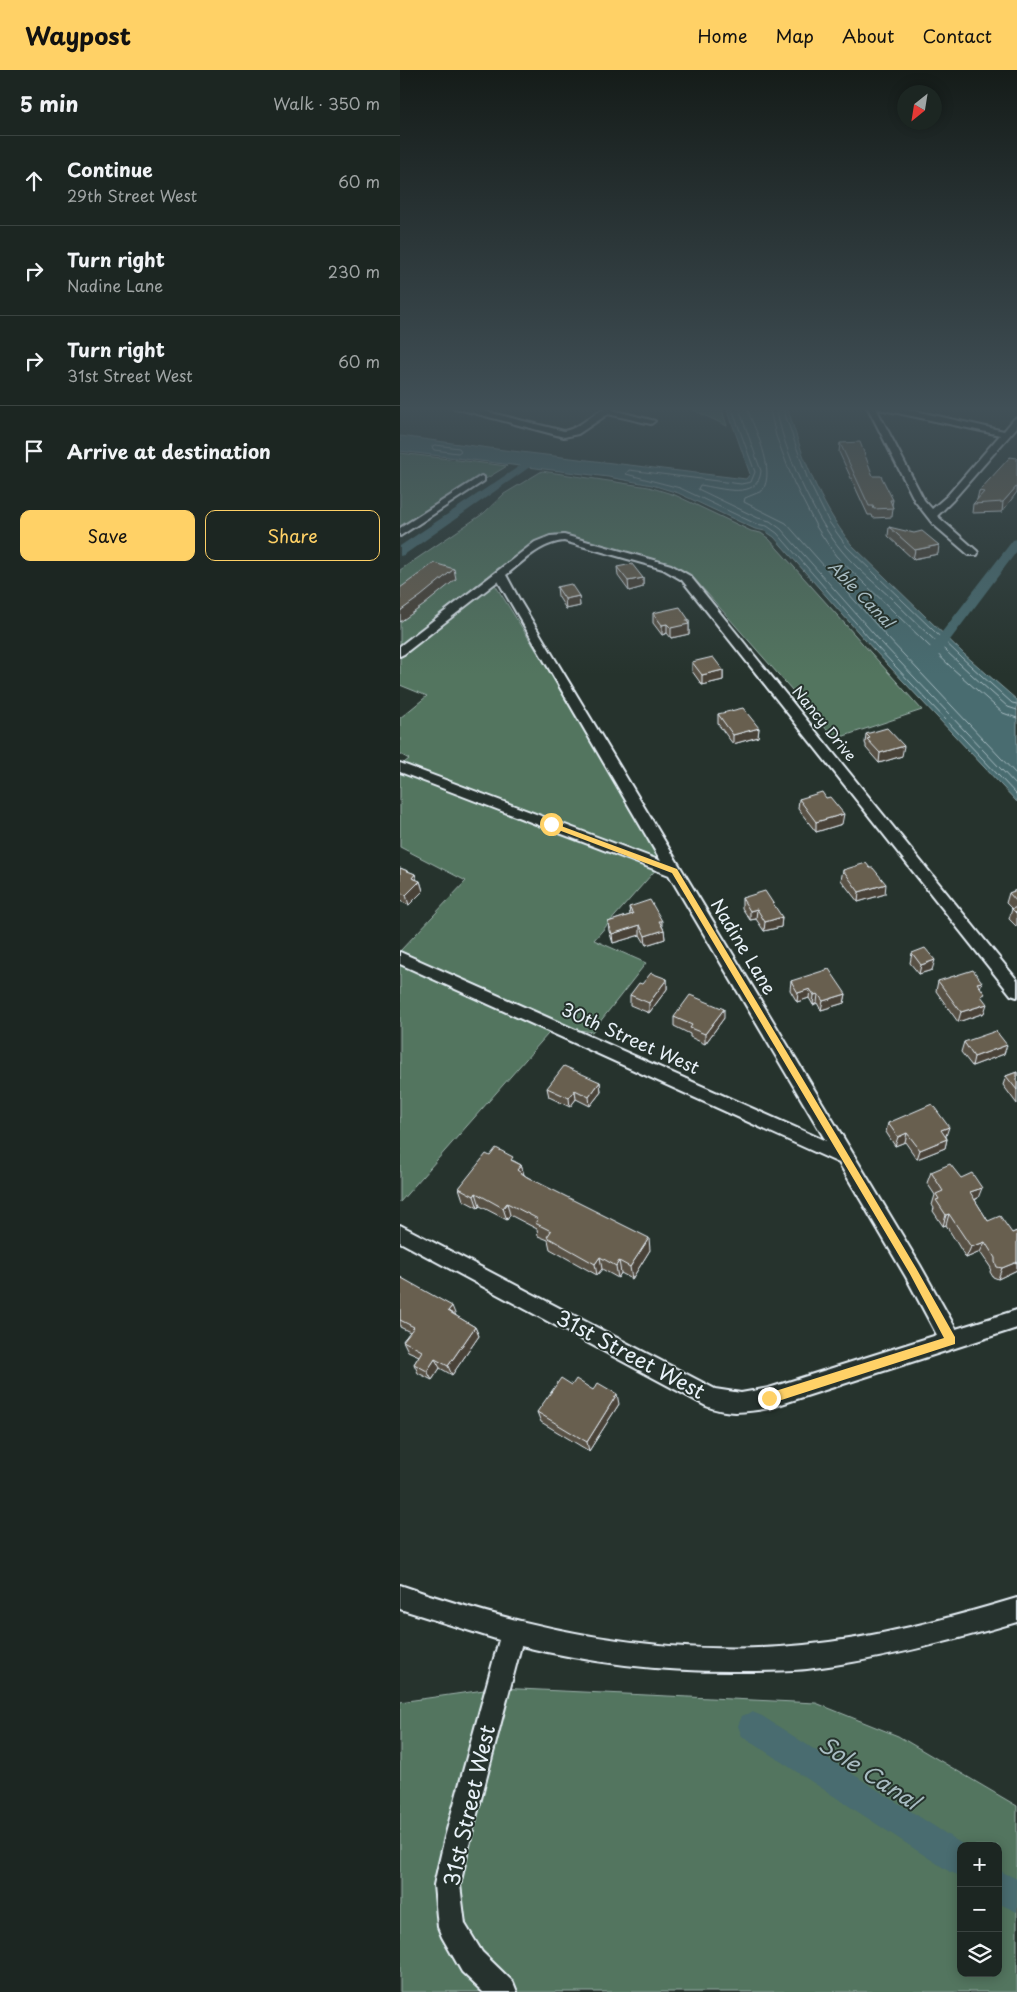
<!DOCTYPE html>
<meta charset="utf-8">
<style>
:root{--surface:#1c2622;--page:#252e2a;--text:#f1f3f6;--muted:#a0a5a5;--line:#3a4340;--accent:#ffd166}
body{margin:0;font-family:"Playpen Sans",sans-serif;background:var(--page);color:var(--text)}
.controls{position:absolute;right:15px;bottom:15px;display:grid;overflow:hidden;border-radius:10px;box-shadow:0 2px 12px #0003}
.controls button{width:45px;height:45px;display:grid;place-items:center;padding:0;border:0;border-bottom:1px solid var(--line);background:var(--surface);color:var(--text);font:25px sans-serif}
.compass{position:absolute;left:497px;top:15px;width:45px;height:45px;border-radius:50%;background:var(--surface);box-shadow:0 2px 12px #0003;rotate:210deg}
.stop{position:absolute;width:15px;height:15px;margin:-11px;border:4px solid #ffd166;border-radius:50%;background:#fff}
.stop.end{background:#ffd166;border-color:#fff;box-shadow:0 1px 5px #0008}
.list{margin:0;padding:0;list-style:none}
h2{display:flex;justify-content:space-between;align-items:center;height:65px;margin:0;padding:0 20px;font-size:21px}
h2 small{font-size:16px;font-weight:400;color:var(--muted)}
.list li{display:grid;grid-template-columns:32px 1fr auto;gap:15px;align-items:center;box-sizing:border-box;height:90px;padding:0 20px;border-top:1px solid var(--line)}
.list b{display:block;font-size:19px;white-space:nowrap}
.list p{margin:0;font-size:16px;white-space:nowrap;color:var(--muted)}
.list em{font-size:16px;font-style:normal;color:var(--muted)}
.actions{display:flex;gap:10px;padding:15px 20px}
.actions a{flex:1;padding:11px 0;border:1px solid var(--accent);border-radius:10px;text-align:center;font-size:18px;color:var(--accent)}
.actions .main{background:var(--accent);color:#111}
.icon{flex:none;width:28px;height:28px;fill:none;stroke:currentColor;stroke-width:2;stroke-linecap:round;stroke-linejoin:round}
.map{position:relative;flex:none;width:617px;height:1922px;overflow:hidden}
header{display:flex;align-items:center;gap:30px;box-sizing:border-box;height:70px;padding:0 25px;background:var(--accent);color:#111}
header strong{font-size:24px}
nav{display:flex;gap:28px;margin-inline-start:auto;font-size:18px}
main{display:flex}
aside{flex:1;background:var(--surface)}
.map>svg:first-child{display:block}
</style>
<header>
<strong>Waypost</strong>
<nav><a>Home</a><a>Map</a><a>About</a><a>Contact</a></nav>
</header>
<main>
<aside>
<h2>5 min<small>Walk · 350 m</small></h2>
<ul class="list">
<li><svg class="icon" aria-label="ahead" viewBox="0 0 24 24"><path d="M12 20V5M6 11l6-6 6 6"/></svg><div><b>Continue</b><p>29th Street West</p></div><em>60 m</em></li>
<li><svg class="icon" aria-label="right" viewBox="0 0 24 24"><path d="M7 20v-9h11M14 6l5 5-5 5"/></svg><div><b>Turn right</b><p>Nadine Lane</p></div><em>230 m</em></li>
<li><svg class="icon" aria-label="right" viewBox="0 0 24 24"><path d="M7 20v-9h11M14 6l5 5-5 5"/></svg><div><b>Turn right</b><p>31st Street West</p></div><em>60 m</em></li>
<li><svg class="icon" aria-label="arrive" viewBox="0 0 24 24"><path d="M6 21V4h12l-3 4 3 4H6"/></svg><div><b>Arrive at destination</b></div></li>
</ul>
<div class="actions"><a class="main">Save</a><a>Share</a></div>
</aside>
<div class="map">
<svg width="617" height="1922" viewBox="0 0 617 1922">
<rect width="100%" height="100%" fill="#26332d"/>
<filter id="ink" filterUnits="userSpaceOnUse"><feTurbulence type="fractalNoise" baseFrequency=".02" numOctaves="2"/><feDisplacementMap in="SourceGraphic" scale="10" xChannelSelector="R" yChannelSelector="G"/><feConvolveMatrix kernelMatrix="1 2 1 2 8 2 1 2 1" color-interpolation-filters="sRGB"/></filter>
<g filter="url(#ink)">
<path fill="#52745f" stroke="#9db2ac" fill-rule="evenodd" d="M285 336H321L327 356Z
M0 383 107 396 0 461Z
M142 401 249 417 275 425 351 461 361 463 369 469 522 640 435 669 292 506 155 464 94 513 266 788 194 870 246 893 192 962 155 956 0 1132V881L66 811 0 777V696L9 689 0 684V648L27 626 0 615V500L84 443 104 424Z
M98 1618 416 1633 498 1666 617 1736V1922H0V1632ZM561 1776H598V1903H561Z"/>
<path fill="#496c70" stroke="#89a1a6" d="M326 336H387C402 386 419 433 451 474L564 584 617 630V732L473 579 374 467 365 461 355 459 278 423 252 415 208 407 0 381V366L104 380 346 409 350 404Z"/>
<g fill="none" stroke-linecap="round" stroke-linejoin="round">
<path stroke="#a8bcc2" stroke-width="1" d="M331 336 355 402 351 412 341 414 229 400 226 404 280 418 356 454 367 456 377 463 476 576 617 725
M338 336 361 401C358 431 321 418 300 415L298 419 358 448 370 451 381 459 481 572 617 716
M346 336C354 358 377 400 362 421L345 428 344 432 386 453 487 567 617 705
M369 336 376 366 394 413 417 458 436 486 552 598 603 643 617 648
M376 336C382 378 414 448 442 481 456 498 475 513 491 528 529 566 568 602 608 637L617 640
M382 336 408 410 429 452 447 477 561 587 612 633 617 634
M35 375 59 378 61 381 58 383 34 380 32 377Z"/>
<path fill="#496c70" fill-rule="evenodd" d="M130 389 134 390 135 392 134 394 4 485 0 486V476Z
M617 469V481L535 590H525L523 587 525 584 613 470Z
M352 1642 362 1646 565 1776H561V1806L550 1802 342 1666 338 1656 342 1646Z
M598 1800 617 1809V1842L598 1833Z"/>
<defs>
<path id="minor" d="M47 336H63L164 361C184 358 196 336 217 336L213 340 255 351 251 354 208 344 178 364 164 367Z
M467 336H493L604 361 614 349 617 348V357L553 430 537 446 577 481 578 483 577 485H569L533 454 515 431ZM476 338 479 339 600 365 547 426 532 439 524 430Z
M81 406 84 407V411L0 466V458Z
M164 465 271 495 290 506 617 910V927L611 925 282 510 263 499 164 471C140 473 124 491 106 505L120 531 520 1195 556 1259 617 1240V1258L369 1338C347 1342 327 1345 306 1336L0 1172V1155L315 1319 341 1323 369 1318 537 1265 506 1207 439 1093 0 894V882L426 1071 269 805 0 702V693L261 791 98 511 4 584 0 586V576L135 472 150 466Z
M0 1515C129 1560 266 1589 404 1575 476 1568 547 1549 617 1528V1552C548 1572 478 1590 407 1599 386 1601 364 1601 343 1601 268 1602 194 1594 121 1576L71 1767 60 1815 65 1854 82 1882 113 1912 117 1922H83L62 1902 42 1867 38 1857 34 1815 45 1767 99 1570 0 1539Z"/>
</defs>
<use href="#minor" stroke="#e8f1f8" stroke-width="4"/>
<use href="#minor" fill="#26332d" fill-rule="evenodd"/>
</g>
<path fill="#595145" stroke="#e8f1f8" d="M440 373 473 406 493 430 492 435 493 438 492 447 473 448 472 445H468L439 382Z
M617 388 602 442 572 443 573 434 577 430 579 421Z
M489 457 538 484 513 489 488 466Z
M217 497 243 508V517L229 521 218 506Z
M157 517 179 526 180 536 166 539 158 526Z
M253 543 289 550V564L271 568 267 563 262 565 253 553Z
M292 592 323 600V610L302 615 292 601Z
M318 644 359 658 358 667 333 674 318 654Z
M466 664 502 686 479 693 466 678V675L465 673Z
M426 728 442 754 416 762 398 739 399 729Z
M0 798 15 804 16 810 20 811 23 821 9 835 0 831Z
M443 800 485 824 458 832 441 810Z
M617 820V857L609 849 612 839 606 833 609 823Z
M342 828 382 847 381 857 364 861 356 849 350 850 342 838Z
M229 837 262 851V856L264 860 265 869 246 875 240 865 213 873 209 861 208 852 230 845Z
M512 883 532 900 519 904 510 893Z
M267 909V919L249 943 230 935V925L242 914Z
M391 911 446 924 444 933 421 940 417 933 413 935 409 928 397 932 390 920Z
M538 911 580 918 584 943 558 952 536 921Z
M274 947 324 948 305 974 290 967V964L274 956Z
M564 972 604 984 572 996 561 982Z
M617 1002V1034L603 1015 606 1006Z
M200 1012 201 1022 190 1036 176 1029 170 1037 149 1027 147 1018Z
M488 1053 546 1066 547 1069 545 1078 517 1089 505 1072 495 1076 486 1062Z
M90 1086 114 1091 121 1095 124 1105 250 1180 232 1209 221 1203 218 1208 202 1199 197 1205 150 1179 148 1170 138 1166 137 1159 110 1145 107 1150 80 1136 78 1138 63 1130 59 1118Z
M531 1102 578 1128 575 1130 588 1151 612 1163 617 1161V1200L598 1209 593 1207 590 1202 591 1198 580 1182 566 1188 546 1155 543 1156 533 1141 534 1138 532 1135 535 1125 527 1113Z
M0 1207 56 1246 75 1257 79 1266 52 1305 40 1298 32 1310 18 1303 14 1294 19 1286 8 1281 3 1271 10 1262 0 1257Z
M172 1315 193 1320 219 1334 189 1381 141 1352 137 1342Z"/>
<path fill="#484238" stroke="#e8f1f8" d="M617 416V422L602 442 603 432Z
M539 475 538 484 513 489 515 480Z
M54 499 56 509 24 535 0 552V541Z
M243 508V517L229 521 228 511Z
M179 526 180 536 166 539 165 529Z
M286 550H289V564L271 568V558Z
M267 554V563L262 565V555Z
M323 600V610L302 615V605Z
M359 658 358 667 333 674V665Z
M504 676 502 686 479 693 480 683Z
M444 744 442 754 416 762V752Z
M15 804 18 814 20 811 23 821 9 835 6 825 12 808Z
M486 814 485 824 458 832 459 822Z
M357 839 356 849 350 850V841Z
M382 847 381 857 364 861 365 852Z
M240 855V865L213 873 212 864Z
M264 860 265 869 246 875 245 866Z
M535 890 532 900 519 904 521 895Z
M267 909V919L249 943V933Z
M582 912 579 921 577 913Z
M410 919 409 928 397 932 398 923Z
M418 924 417 933 413 935 414 925Z
M446 924 444 933 421 940 423 931Z
M587 934 584 943 558 952 561 942Z
M324 939V948L305 974V964Z
M607 975 604 984 572 996 574 987Z
M200 1012 201 1022 190 1036 189 1027Z
M175 1020 176 1029 170 1037 169 1028Z
M549 1057 546 1066 538 1069 541 1060Z
M507 1063 505 1072 495 1076 498 1067Z
M547 1069 545 1078 517 1089 520 1080Z
M121 1095 125 1108 117 1100Z
M582 1118 578 1128 567 1133 570 1122Z
M76 1123 80 1136 78 1138 74 1126Z
M107 1133 110 1145 107 1150 103 1138Z
M549 1144 546 1155 543 1156 546 1145Z
M249 1168 250 1180 232 1209 230 1197Z
M585 1172 580 1182 566 1188 571 1177Z
M200 1187 202 1199 197 1205 195 1194Z
M219 1191 221 1203 218 1208 216 1196Z
M617 1192V1200L598 1209 602 1198Z
M52 1236 56 1246 48 1241Z
M75 1257 79 1266 52 1305 48 1296Z
M35 1289 40 1298 32 1310 27 1301Z
M217 1324 219 1334 189 1381 187 1372Z"/>
<path fill="#675e50" stroke="#e8f1f8" d="M460 372 473 406H481L493 430H490L493 438 474 439 473 436H469L440 373Z
M610 387 617 388V416L603 432 573 434 584 422 579 421Z
M489 457 514 463 522 461 539 475 515 480Z
M34 493 54 499 21 526 0 541V518Z
M232 494 243 508 228 511 217 497Z
M171 514 179 526 165 529 157 517Z
M280 537 289 550H286L289 554 271 558 267 554 262 555 253 543Z
M313 587 323 600 302 605 292 592Z
M343 638 359 658 333 665 318 644Z
M487 658 504 676 480 683 467 669 470 668 466 664Z
M422 722 426 728 430 727 444 744 416 752 399 729Z
M466 793 470 798H473L486 814 459 822 443 800Z
M0 798 15 804 12 808 20 811 6 825 0 823Z
M617 820V832L609 823Z
M365 821 382 847 365 852 357 839 350 841 342 828Z
M250 830 262 851H259L264 860 245 866 240 855 212 864 208 852 233 844 229 837Z
M617 837V844L612 839Z
M525 878 535 890 521 895 512 883Z
M429 899 446 924 423 931 418 924 414 925 410 919 398 923 391 911Z
M573 900 582 912 577 913 585 924 581 926 587 934 561 942 538 911Z
M251 903 267 909 249 933 230 925 239 913 242 914Z
M290 925 324 939 305 964 290 958 292 955 274 947Z
M596 961 607 975 574 987 564 972Z
M164 996 200 1012 189 1027 175 1020 169 1028 147 1018Z
M617 1002V1020L606 1006Z
M532 1034 549 1057 541 1060 547 1069 520 1080 507 1063 498 1067 488 1053Z
M96 1078 113 1087 111 1090 121 1095 117 1100 127 1107 249 1168 230 1197 219 1191 216 1196 200 1187 195 1194 147 1167 151 1161 135 1153 138 1149 107 1133 103 1138 76 1123 74 1126 59 1118 86 1084 90 1086Z
M550 1094 561 1108 572 1103 582 1118 570 1122 588 1151 600 1146 612 1163 617 1161V1192L602 1198 597 1197 595 1192V1188L585 1172 571 1177 549 1144 546 1145 536 1130 539 1129 536 1124 543 1121 531 1102Z
M0 1207 52 1236 48 1241 75 1257 48 1296 35 1289 27 1301 14 1294 22 1281 3 1271 14 1257 0 1250Z
M161 1308 172 1315 176 1309 193 1320 198 1313 217 1324 187 1372 137 1342Z"/>
</g>
<linearGradient id="sky" x2="0" y2="1"><stop stop-color="#151c19"/><stop offset="0.56" stop-color="#415057"/><stop offset="1" stop-color="#415057" stop-opacity="0"/></linearGradient>
<rect width="617" height="605" fill="url(#sky)"/>
<path fill="#ffd166" d="M148 753H153L277 799 516 1198 555 1267V1274L369 1334 366 1332 364 1328 366 1325 369 1323 544 1268 510 1204 272 803 148 756Z"/>
<g text-anchor="middle" stroke-width="4" stroke-linejoin="round" paint-order="stroke">
<g font-size="15" fill="#e8f1f8" stroke="#26332d">
<text transform="translate(424 654) rotate(51)" y="5">Nancy Drive</text>
</g>
<g font-size="16" font-style="italic" fill="#a8bcc2" stroke="#26332d">
<text transform="translate(461 524) rotate(46)" y="6">Able Canal</text>
</g>
<g font-size="18" fill="#e8f1f8" stroke="#26332d">
<text transform="translate(343 877) rotate(59)" y="6">Nadine Lane</text>
<text transform="translate(230 969) rotate(24)" y="6">30th Street West</text>
</g>
<g font-size="21" fill="#e8f1f8" stroke="#26332d">
<text transform="translate(230 1285) rotate(28)" y="7">31st Street West</text>
<text transform="translate(70 1736) rotate(-77)" y="7">31st Street West</text>
</g>
<g font-size="22" font-style="italic" fill="#a8bcc2" stroke="#26332d">
<text transform="translate(469 1703) rotate(33)" y="8">Sole Canal</text>
</g>
</g>
</svg>
<div class="controls">
<button>+</button>
<button>−</button>
<button><svg class="icon" aria-label="layers" viewBox="0 0 24 24"><path d="M12 4l9 5-9 5-9-5zM3 14l9 5 9-5"/></svg></button>
</div>
<svg class="compass" viewBox="-18 -18 36 36"><path d="M0-13l5 13h-10z" fill="#e53935"/><path d="M0 13l5-13h-10z" fill="#a0a5a5"/></svg>
<div class="stop" style="left:151px;top:754px"></div>
<div class="stop end" style="left:369px;top:1328px"></div>
</div>
</main>
